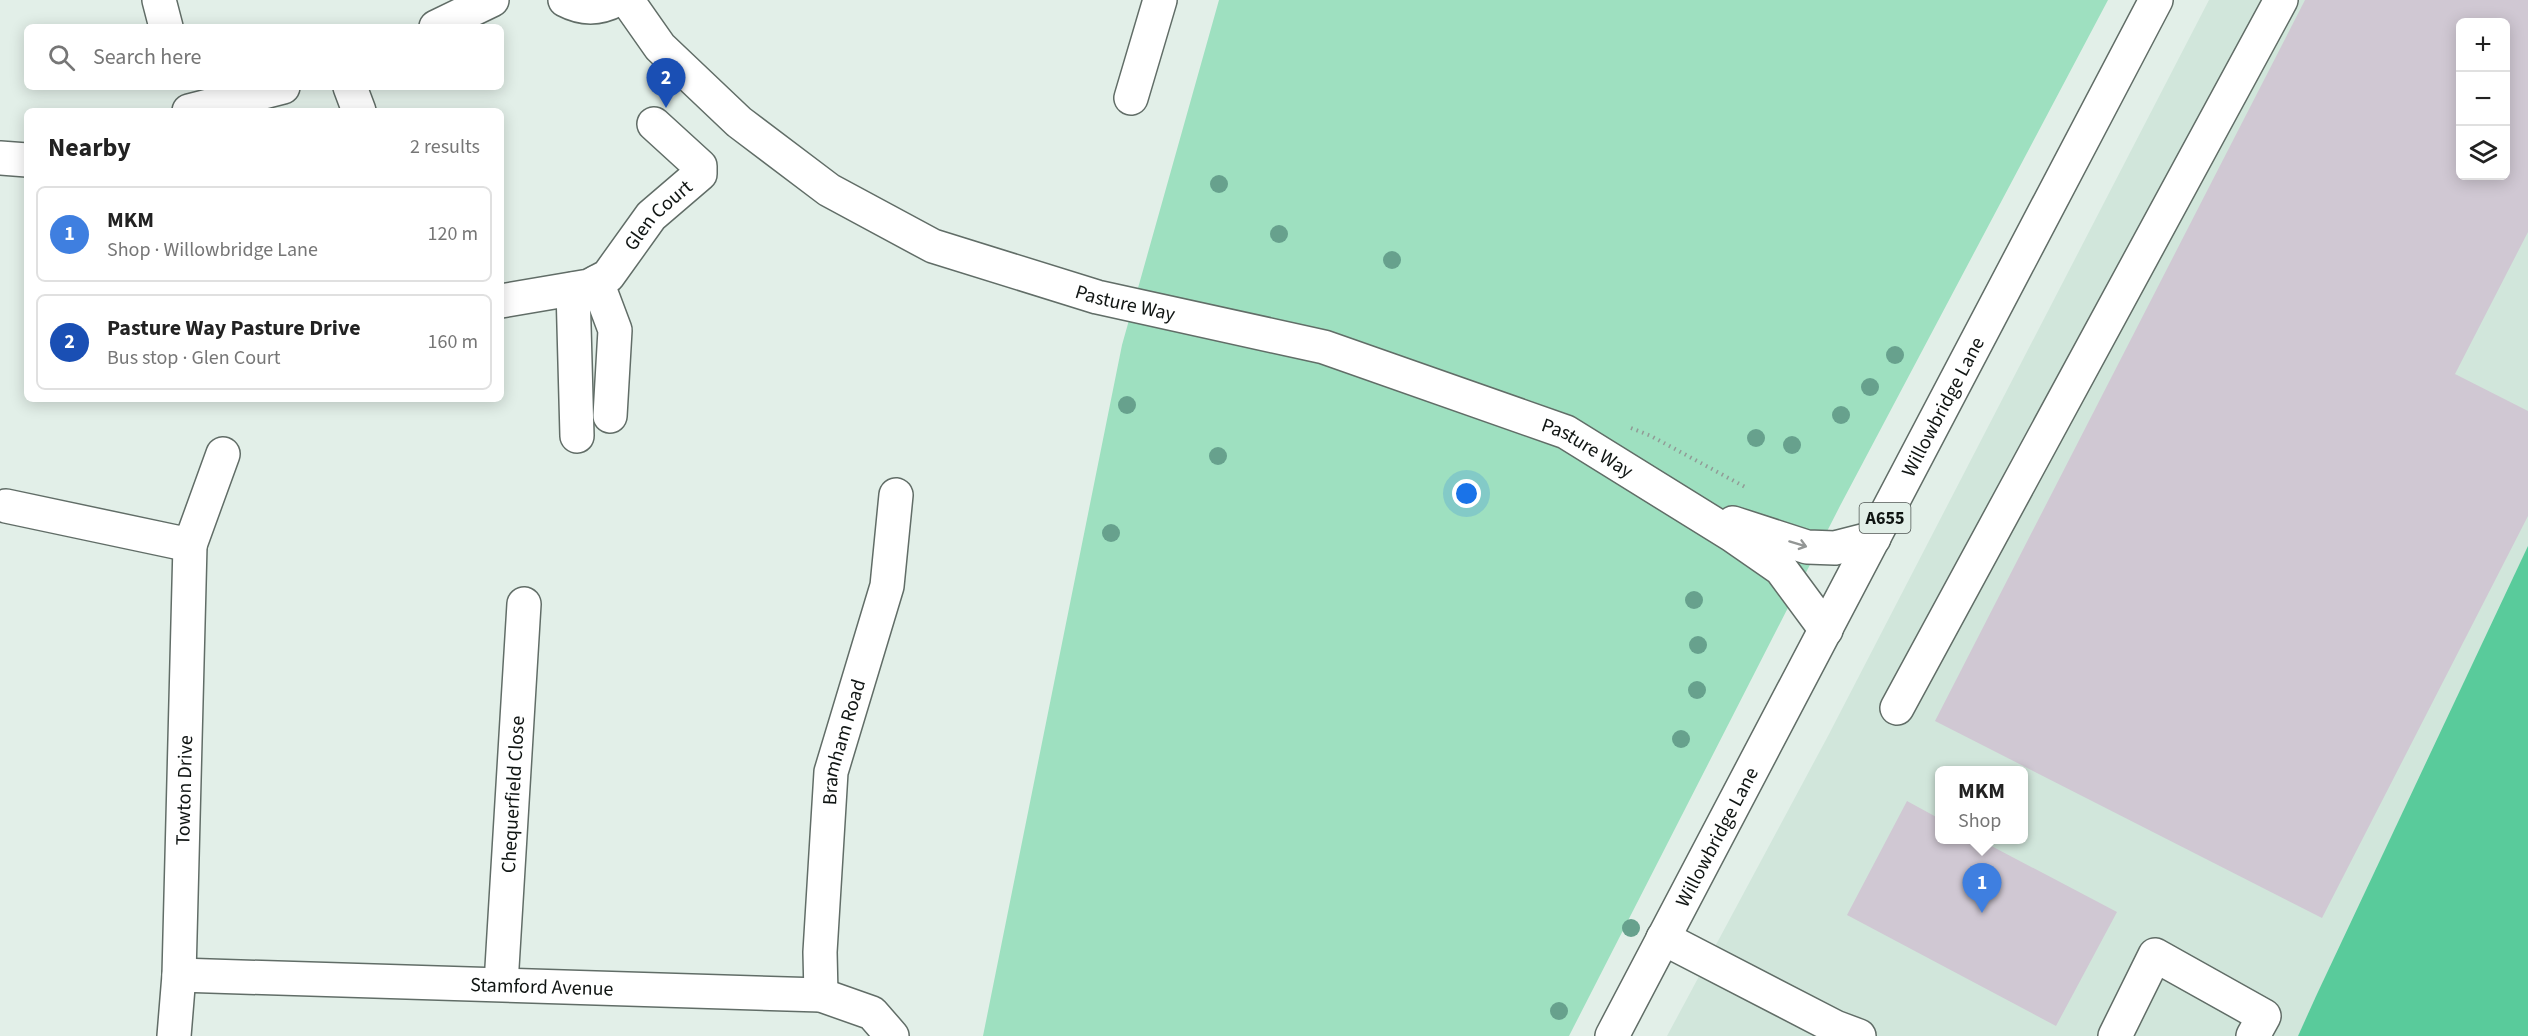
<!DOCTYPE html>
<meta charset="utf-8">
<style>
:root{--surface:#fff;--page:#f2f2f2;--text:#222;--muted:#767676;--line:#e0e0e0;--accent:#8f3cab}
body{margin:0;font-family:"Source Sans 3",sans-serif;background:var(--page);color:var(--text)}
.controls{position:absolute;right:18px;top:18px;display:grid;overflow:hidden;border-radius:9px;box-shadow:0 3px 15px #0003}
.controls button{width:54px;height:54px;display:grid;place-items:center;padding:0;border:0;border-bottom:2px solid var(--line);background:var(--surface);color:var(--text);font:30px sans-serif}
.you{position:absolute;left:1467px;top:494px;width:21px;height:21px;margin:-15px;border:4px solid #fff;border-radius:50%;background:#1a73e8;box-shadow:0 0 0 9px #1a73e833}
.badge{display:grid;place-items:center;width:39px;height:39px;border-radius:50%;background:var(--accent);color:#fff;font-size:20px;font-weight:700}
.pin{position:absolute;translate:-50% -50px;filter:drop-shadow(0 2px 3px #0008)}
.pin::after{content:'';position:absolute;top:32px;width:21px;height:18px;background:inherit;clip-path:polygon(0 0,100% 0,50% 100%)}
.popup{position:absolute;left:1935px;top:766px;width:93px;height:78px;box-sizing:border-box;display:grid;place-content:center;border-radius:9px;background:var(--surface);filter:drop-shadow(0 2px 4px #0005);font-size:20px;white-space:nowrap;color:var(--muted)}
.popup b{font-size:22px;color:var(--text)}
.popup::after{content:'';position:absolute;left:50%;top:100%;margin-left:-12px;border:12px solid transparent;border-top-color:var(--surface)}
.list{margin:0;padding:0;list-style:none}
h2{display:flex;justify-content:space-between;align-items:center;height:78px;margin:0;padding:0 24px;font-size:26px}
h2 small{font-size:20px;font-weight:400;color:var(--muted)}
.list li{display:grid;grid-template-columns:39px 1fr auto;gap:18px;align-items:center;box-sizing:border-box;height:96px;margin:0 12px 12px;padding:0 12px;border:2px solid var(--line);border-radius:9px}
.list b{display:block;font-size:22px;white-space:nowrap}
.list p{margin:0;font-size:20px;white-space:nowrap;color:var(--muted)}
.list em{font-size:20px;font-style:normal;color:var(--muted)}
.icon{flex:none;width:33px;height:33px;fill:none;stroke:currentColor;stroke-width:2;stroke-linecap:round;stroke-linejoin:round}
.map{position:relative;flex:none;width:2528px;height:1036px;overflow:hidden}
.search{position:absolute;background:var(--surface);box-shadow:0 3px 15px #0003;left:24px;top:24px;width:480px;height:66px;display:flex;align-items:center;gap:15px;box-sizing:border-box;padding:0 21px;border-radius:9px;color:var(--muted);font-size:22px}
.panel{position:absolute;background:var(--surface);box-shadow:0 3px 15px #0003;left:24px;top:108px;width:480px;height:294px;border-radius:9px}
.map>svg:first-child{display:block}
</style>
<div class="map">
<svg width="2528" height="1036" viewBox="0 0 2528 1036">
<rect width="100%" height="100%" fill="#e2efe8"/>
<path fill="#d1e6db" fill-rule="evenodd" d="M2209 0H2528V569L2298 1036H1667L1828 736ZM2460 22H2506V176H2460ZM1940 770H2024V840H1940Z"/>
<path fill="#9ee0c0" d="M1219 0H2108L1841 504 1569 1036H983L1122 345Z"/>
<path fill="#59cb9b" d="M2528 546V1036H2298L2317 994Z"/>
<path fill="#d0c8d3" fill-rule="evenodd" d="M2305 0H2528V232L2455 374 2528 411V516L2322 918 1935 721ZM2460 22H2506V176H2460Z
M1907 801 1940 819V840H1980L2117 912 2056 1026 1847 915Z"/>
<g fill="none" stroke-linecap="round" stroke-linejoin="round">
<defs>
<g id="minor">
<path d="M159 0 166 27"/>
<path d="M565 0C582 9 599 9 616 0"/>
<path id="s1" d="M627 0 660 47 739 122 829 190 933 246 1097 297 1324 347 1566 432 1732 535 1781 569 1826 630"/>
<path d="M436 27 492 0"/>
<path d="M350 87 359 111"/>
<path d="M1131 98 1160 0"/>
<path d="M189 111 283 87"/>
<path d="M0 158 27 160"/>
<path d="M597 282 615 330 610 416"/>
<path d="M573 289 577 436"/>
<path id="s2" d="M501 301 589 286 608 276 651 216 700 174V166L654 124"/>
<path d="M6 506 190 545 223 454"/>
<path d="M1733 523 1807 547 1835 548 1874 538"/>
<path d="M1897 708 2281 0"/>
<path d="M1663 938 1835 1027 1859 1036"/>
<path id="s3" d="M179 975 821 995 872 1013 892 1036"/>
<path id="s4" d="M501 984 524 604"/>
<path id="s5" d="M821 995 820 952 831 772 887 586 896 495"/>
<path id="s6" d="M174 1036 179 975 190 545"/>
<path d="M2115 1036 2155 955 2264 1016 2253 1036"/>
</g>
<g id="major">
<path id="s7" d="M1612 1036 2156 0"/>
</g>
</defs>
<use href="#minor" stroke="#616d67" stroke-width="36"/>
<use href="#major" stroke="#616d67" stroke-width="36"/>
<path stroke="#919b96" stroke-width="4" stroke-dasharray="1.5 4.5" stroke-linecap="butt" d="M1631 428 1651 436 1747 488"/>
<use href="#minor" stroke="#fff" stroke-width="33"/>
<use href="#major" stroke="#fff" stroke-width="33"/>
</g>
<g fill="#67a18d">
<circle cx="1219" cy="184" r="9"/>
<circle cx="1279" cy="234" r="9"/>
<circle cx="1392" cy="260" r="9"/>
<circle cx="1895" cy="355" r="9"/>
<circle cx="1870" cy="387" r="9"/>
<circle cx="1127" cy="405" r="9"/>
<circle cx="1841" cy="415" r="9"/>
<circle cx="1756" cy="438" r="9"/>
<circle cx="1792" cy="445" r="9"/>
<circle cx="1218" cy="456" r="9"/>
<circle cx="1111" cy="533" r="9"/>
<circle cx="1694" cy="600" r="9"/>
<circle cx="1698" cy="645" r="9"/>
<circle cx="1697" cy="690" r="9"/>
<circle cx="1681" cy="739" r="9"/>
<circle cx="1631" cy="928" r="9"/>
<circle cx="1559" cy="1011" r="9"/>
</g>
<defs><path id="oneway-shaft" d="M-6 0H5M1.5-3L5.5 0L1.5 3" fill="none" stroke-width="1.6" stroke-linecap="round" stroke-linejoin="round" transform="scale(1.5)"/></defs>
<use stroke="#939695" href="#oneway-shaft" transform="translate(1798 544) rotate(17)"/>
<g text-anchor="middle" stroke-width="5" stroke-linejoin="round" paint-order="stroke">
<rect fill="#e2efe8" stroke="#4f5653" stroke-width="1.5" x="1859.5" y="503" width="51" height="30" rx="4.5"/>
<g font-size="18" font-weight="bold" fill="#101513">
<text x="1885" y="524">A655</text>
</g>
<g font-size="20" fill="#101513" stroke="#e2efe8">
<text dy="7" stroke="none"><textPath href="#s2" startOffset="190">Glen Court</textPath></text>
<text dy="7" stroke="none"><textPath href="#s1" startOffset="598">Pasture Way</textPath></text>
<text dy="7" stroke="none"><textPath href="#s7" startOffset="711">Willowbridge Lane</textPath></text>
<text dy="7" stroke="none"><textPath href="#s1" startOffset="1084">Pasture Way</textPath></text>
<text dy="7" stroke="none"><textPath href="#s5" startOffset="255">Bramham Road</textPath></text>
<text dy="7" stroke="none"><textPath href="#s6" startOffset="246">Towton Drive</textPath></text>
<text dy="7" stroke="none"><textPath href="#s4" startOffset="190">Chequerfield Close</textPath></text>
<text dy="7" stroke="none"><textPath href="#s7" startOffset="225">Willowbridge Lane</textPath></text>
<text dy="7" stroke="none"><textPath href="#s3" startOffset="363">Stamford Avenue</textPath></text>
</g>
</g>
</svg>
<div class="controls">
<button>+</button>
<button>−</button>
<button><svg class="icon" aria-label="layers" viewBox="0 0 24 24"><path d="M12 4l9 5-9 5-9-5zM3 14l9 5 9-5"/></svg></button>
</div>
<div class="you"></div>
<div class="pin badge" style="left:1982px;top:913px;background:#3f7fe0">1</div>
<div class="popup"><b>MKM</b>Shop</div>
<div class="pin badge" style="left:666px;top:108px;background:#1a4fb4">2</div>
<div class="search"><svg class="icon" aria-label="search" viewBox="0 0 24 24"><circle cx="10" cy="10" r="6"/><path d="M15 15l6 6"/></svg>Search here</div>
<section class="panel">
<h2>Nearby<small>2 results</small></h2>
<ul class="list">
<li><span class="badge" style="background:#3f7fe0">1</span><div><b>MKM</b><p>Shop · Willowbridge Lane</p></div><em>120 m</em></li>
<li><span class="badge" style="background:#1a4fb4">2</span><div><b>Pasture Way Pasture Drive</b><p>Bus stop · Glen Court</p></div><em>160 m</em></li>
</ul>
</section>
</div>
